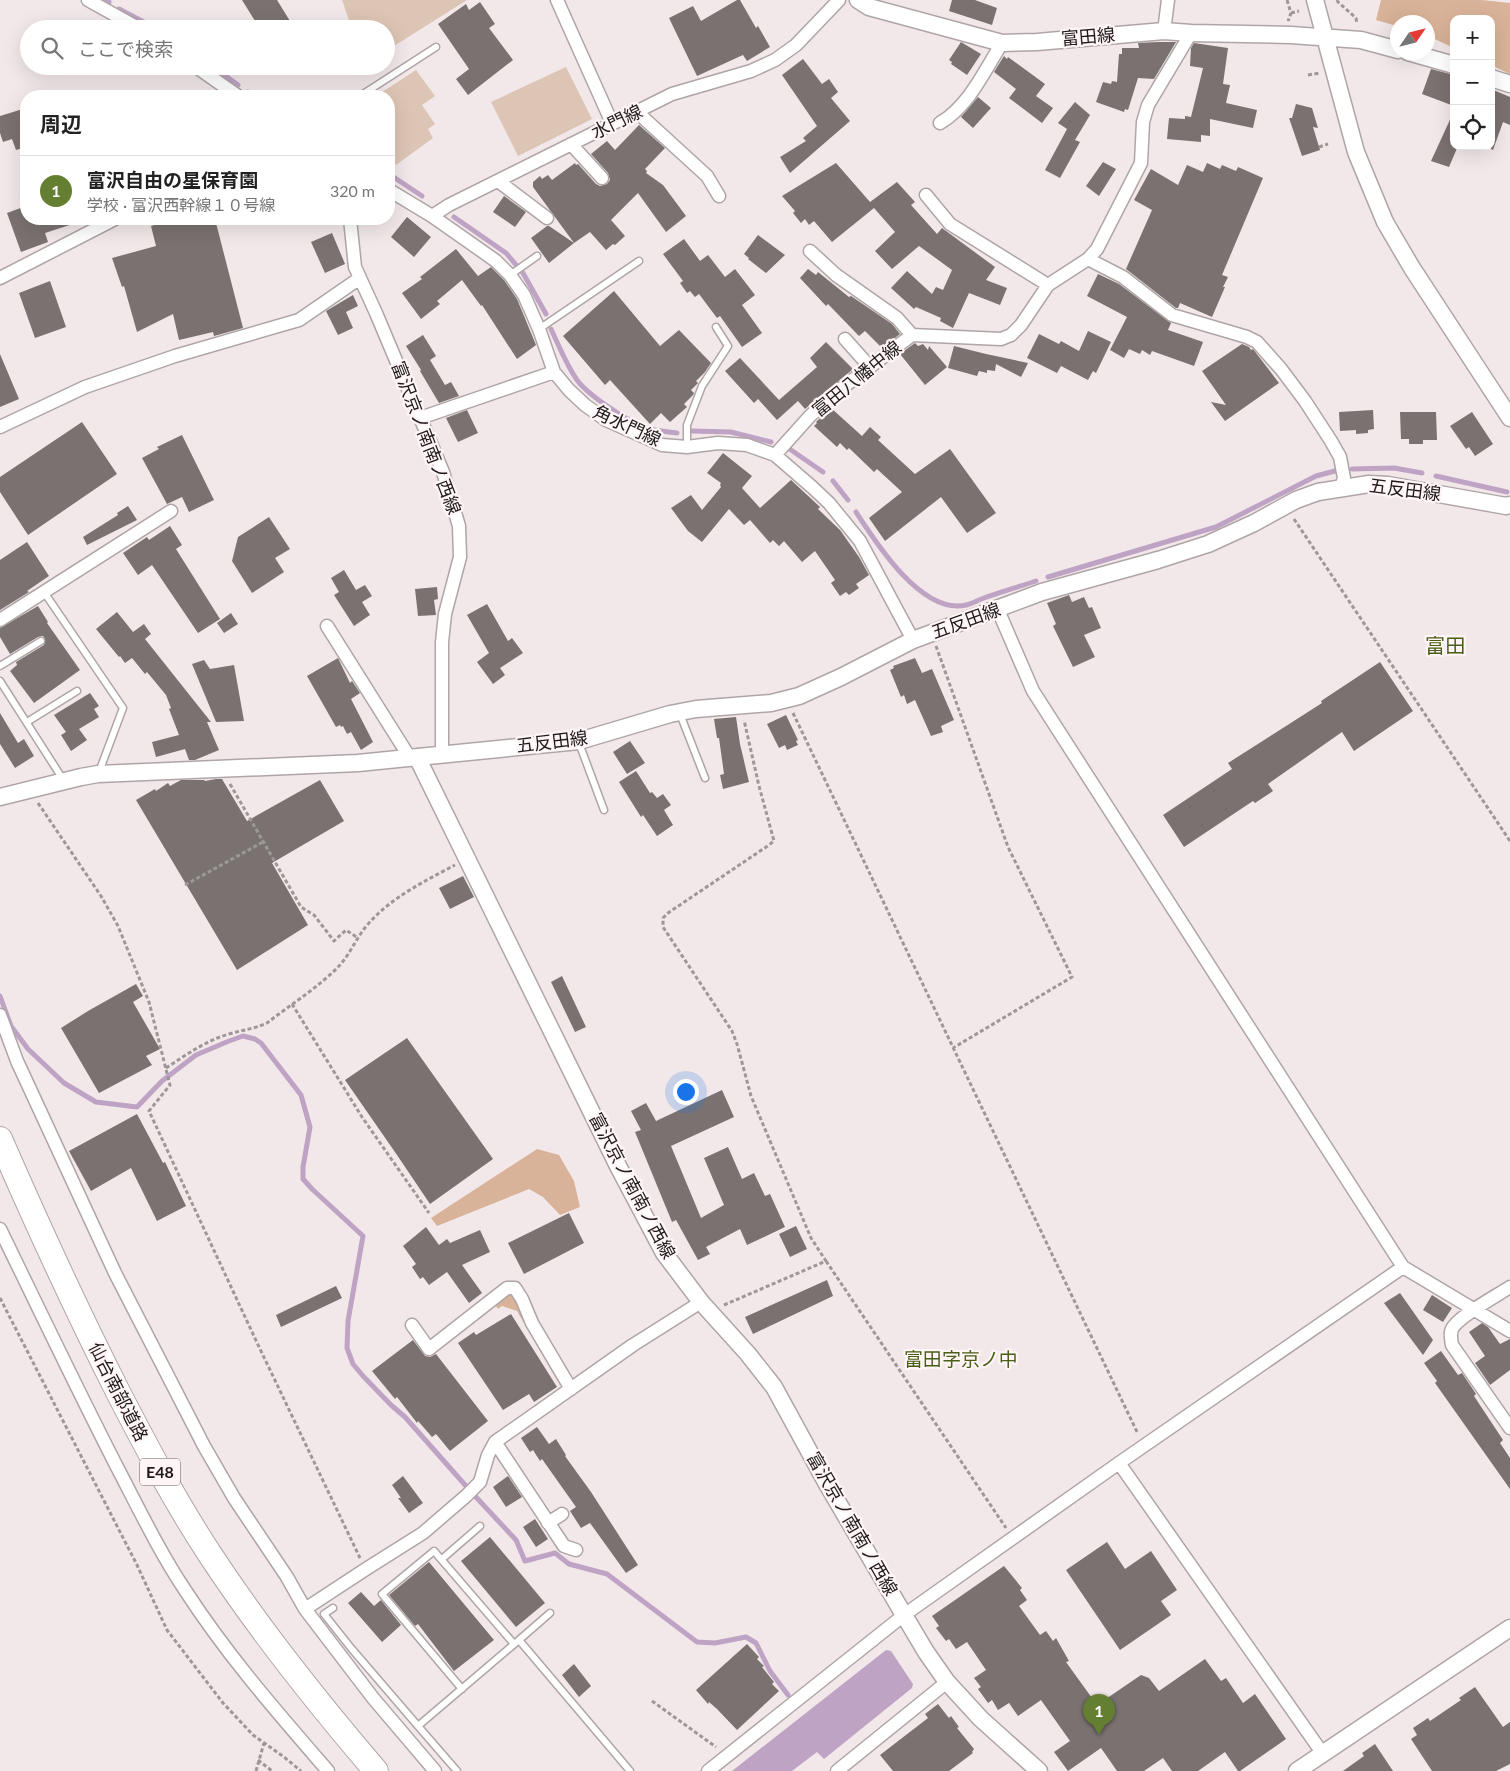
<!DOCTYPE html>
<html lang="ja">
<meta charset="utf-8">
<style>
:root{--surface:#fff;--page:#f6f6f6;--text:#222;--muted:#767676;--line:#e0e0e0;--accent:#657f32}
body{margin:0;font-family:Lato,"Noto Sans JP",sans-serif;background:var(--page);color:var(--text)}
.controls{position:absolute;right:15px;top:15px;display:grid;overflow:hidden;border-radius:10px;box-shadow:0 5px 20px #0002}
.controls button{width:45px;height:45px;display:grid;place-items:center;padding:0;border:0;border-bottom:1px solid var(--line);background:var(--surface);color:var(--text);font:25px sans-serif}
.compass{position:absolute;left:1390px;top:15px;width:45px;height:45px;border-radius:50%;background:var(--surface);box-shadow:0 5px 20px #0002;rotate:55deg}
.you{position:absolute;left:685px;top:1091px;width:18px;height:18px;margin:-12px;border:4px solid #fff;border-radius:50%;background:#1a73e8;box-shadow:0 0 0 8px #1a73e833}
.badge{display:grid;place-items:center;width:32px;height:32px;border-radius:50%;background:var(--accent);color:#fff;font-size:16px;font-weight:700}
.pin{position:absolute;translate:-50% -41px;filter:drop-shadow(0 1px 2px #0008)}
.pin::after{content:'';position:absolute;top:26px;width:18px;height:15px;background:inherit;clip-path:polygon(0 0,100% 0,50% 100%)}
.list{margin:0;padding:0;list-style:none}
h2{display:flex;justify-content:space-between;align-items:center;height:65px;margin:0;padding:0 20px;font-size:21px}
h2 small{font-size:16px;font-weight:400;color:var(--muted)}
.list li{display:grid;grid-template-columns:32px 1fr auto;gap:15px;align-items:center;box-sizing:border-box;height:70px;padding:0 20px;border-top:1px solid var(--line)}
.list b{display:block;font-size:19px;white-space:nowrap}
.list p{margin:0;font-size:16px;white-space:nowrap;color:var(--muted)}
.list em{font-size:16px;font-style:normal;color:var(--muted)}
.icon{flex:none;width:28px;height:28px;fill:none;stroke:currentColor;stroke-width:2;stroke-linecap:round;stroke-linejoin:round}
.map{position:relative;flex:none;width:1510px;height:1771px;overflow:hidden}
.search{position:absolute;background:var(--surface);box-shadow:0 5px 20px #0002;left:20px;top:20px;width:375px;height:55px;display:flex;align-items:center;gap:12px;box-sizing:border-box;padding:0 18px;border-radius:28px;color:var(--muted);font-size:19px}
.panel{position:absolute;background:var(--surface);box-shadow:0 5px 20px #0002;left:20px;top:90px;width:375px;height:135px;border-radius:20px}
.map>svg:first-child{display:block}
</style>
<div class="map">
<svg width="1510" height="1771" viewBox="0 0 1510 1771">
<rect width="100%" height="100%" fill="#f2e8e9"/>
<path fill="#ddc5b5" d="M342 0H467L386 51V29H352Z
M566 67 592 119 518 156 491 102Z
M416 70 435 96 422 105 435 124 428 129 433 138 396 165 389 155V96H376Z"/>
<path fill="#d9b399" d="M1381 0H1482L1510 3V74L1491 65V19H1454V48L1428 36V22H1398L1397 26 1376 20Z
M537 1149 559 1155 574 1181 580 1207 560 1215 543 1197 529 1189 437 1226 431 1218Z
M508 1291 514 1292 560 1379 557 1380 517 1311 502 1306 498 1309 494 1303Z"/>
<path fill="#bfa3c4" d="M886 1650 891 1651 913 1684 912 1688 824 1759 817 1752 792 1771H732Z"/>
<g fill="none" stroke-linecap="round" stroke-linejoin="round">
<path stroke="#bfa3c4" stroke-width="5" d="M106 0 109 2
M119 9 157 29
M212 66 238 85
M248 92 255 96
M389 174 422 196
M454 217 506 253 523 273 546 314
M551 329C559 346 566 364 577 380 589 396 631 424 650 429 659 431 668 432 677 433
M692 431 731 432 771 442
M791 450 823 472
M1352 469 1394 468 1422 473
M1436 476 1507 492
M833 481 848 500
M856 512C876 543 922 615 966 605 972 604 978 600 984 598 1001 592 1018 587 1036 581
M1048 577 1216 527 1316 476 1335 471
M0 996 11 1026 28 1049 64 1083 96 1102 137 1107 162 1081 196 1055 229 1041 243 1036 255 1039 261 1043 301 1095 310 1127 303 1167V1179L312 1189 363 1236 348 1321 347 1348 353 1364 363 1376 391 1405 405 1417 466 1486
M475 1496 516 1540 525 1561 555 1553 569 1564 607 1574 697 1642 715 1643 746 1637 756 1643 770 1671 788 1695"/>
</g>
<path fill="#7a7270" d="M242 0H277L290 21 287 22 291 29H260Z
M737 0H740L756 28 758 26 770 47 747 61 743 55 697 76 669 18 693 6 701 21Z
M952 0H975L997 8 992 25 949 11Z
M480 2 495 24 489 28 513 60 468 95 456 79 469 69 438 24 466 4 469 10Z
M961 42 981 54 967 75 951 64 952 62 949 60Z
M1158 42H1176L1154 79 1138 78 1128 110 1125 109 1124 112 1096 102 1103 82 1111 84 1112 81 1117 82 1119 54H1122V48H1139L1138 43Z
M1194 43 1228 48 1223 84 1230 85 1226 103 1257 110 1253 128 1210 119V136L1201 135V142L1167 139 1169 118 1185 119V116L1191 117 1203 68 1190 66 1191 48Z
M1004 56 1007 59 1008 57 1045 84 1036 96 1053 108 1042 123 1009 98 1016 89 994 72Z
M803 59 822 84 829 79 838 92 831 98 850 121 790 173 780 157 806 141 803 138 817 126 782 75Z
M1431 69 1454 75V106L1422 94Z
M1491 89 1510 97V125L1503 122 1493 150 1491 149Z
M978 97 991 108 973 128 961 117Z
M1075 102 1090 115 1075 140 1080 142 1060 178 1045 170 1067 129 1058 123Z
M1296 104 1312 108 1318 128 1313 127 1320 150 1302 156 1289 118H1292Z
M26 108V147L16 150 12 139 3 142 0 133V116Z
M1454 111V146H1458L1449 167 1431 161Z
M639 125 665 148 645 169 647 171 646 173 663 185 686 216 666 232 638 193 611 220 625 236 615 245 613 244 606 250 590 232 574 243 533 187V182L540 176 542 179 548 175 552 180 575 163 576 165 578 164 596 184 600 186 607 184 610 180 608 173 591 154 607 141 615 150Z
M1103 162 1116 169 1099 196 1086 186Z
M836 163 870 202 897 182 915 202 911 205 937 234 942 228 995 267 986 280 1007 288 1000 305 969 293 953 328 940 321 941 318 916 307 914 309 891 288 907 271 932 294 936 287 943 290 952 270 919 246 892 269 875 251 895 232 874 208 832 242 814 221 809 225 805 219 801 223 793 213 795 211 782 196Z
M1207 163 1220 169 1222 165 1236 171 1238 167 1263 178 1222 275 1228 277 1223 287H1225L1212 317 1180 303 1178 308H1176L1126 269 1152 210 1134 200 1151 169 1178 185 1187 165 1203 172Z
M504 196 526 212 515 227 493 212Z
M26 206V219H81L82 221 45 233 48 242 21 252 7 213Z
M407 217 431 237 414 257 391 237Z
M161 219H215L243 328 214 336 213 332 179 340 173 314 137 332 124 286 122 287 112 258 156 246 151 226 162 223Z
M547 226H549L574 243 549 263 531 238Z
M332 233 345 264 325 273 311 242Z
M758 235 785 255 766 273 748 259 749 258 744 254Z
M684 239 700 261 708 255 725 277 735 269 755 295 742 305 762 333 742 347 720 316 717 318 699 294 695 297 690 291 687 293 680 283 683 281 663 254Z
M456 249 478 276 491 267 504 280 517 299 536 345 517 359 482 305 481 306 462 280 437 301 440 304 421 319 402 293 422 279 420 277Z
M808 269 816 275 818 272 849 297 851 296 892 324 900 334 882 348 865 331 859 336 828 304 826 306 800 278Z
M1098 274 1119 284 1171 323 1168 330 1203 342 1194 366 1152 351 1150 355 1142 350 1140 354 1129 349 1124 358 1110 350 1127 317 1087 296Z
M50 281 66 327 35 338 19 293Z
M614 291 660 346 679 330 711 363 705 372 696 381 698 383 691 390 694 393 693 395 684 404 687 407 670 422 661 413 650 424 610 380 605 385 563 336Z
M353 295 358 306 346 312 353 328 338 335 326 311Z
M1088 331 1111 342 1096 373 1093 371 1088 380 1061 366 1057 373 1027 358 1039 334 1059 344 1061 341 1079 351Z
M423 335 436 356 430 360 445 385 451 382 459 396 439 403 420 371 421 370 406 346Z
M826 342 853 369 805 409 798 401 777 420 758 399 754 403 725 371 740 358 779 400 817 367 810 358Z
M915 343 918 346 923 344 928 350 929 346 947 367 925 385 900 354Z
M1242 344 1249 347 1251 350 1253 349 1279 383 1225 421 1211 402 1226 405 1202 371Z
M954 346 986 354 1028 363 1021 377 996 364 995 371 987 370V373L979 371 977 376 948 368Z
M0 354 19 399 0 407Z
M831 408 862 436 870 427 881 437 878 440 915 474 950 449 996 513 967 533 941 497 885 541 869 518 902 492 877 469 874 472 849 448 847 450 840 443 837 447 814 426 817 423 816 422Z
M467 410 478 433 458 442 446 418Z
M1373 410 1374 429 1368 430V433L1356 434V430L1340 431 1339 412Z
M1400 412H1436L1437 440H1423V444H1409V439H1401Z
M1472 412 1493 444 1475 456 1469 447 1466 449 1450 426Z
M82 422 117 474 28 535 0 492V477Z
M182 435 214 500 189 512 182 497 167 504 142 458 159 449 157 447Z
M723 453 752 476 742 488 760 508 791 480 820 507 818 509 840 530 859 557 869 575 856 584 859 588 849 595 846 592 840 596 831 583 835 580 815 551 802 562 784 541 779 546 773 540 770 543 750 520 744 525 729 509 702 542 688 531 671 508 691 495 702 510 721 487 720 485 721 483 707 473Z
M128 506 137 520 87 545 83 537 118 515 117 513Z
M269 517 290 549 275 558 284 572 252 593 232 561 238 537Z
M170 526 182 545 176 549 220 619 198 633 152 565 138 575 123 553 147 537 149 540Z
M27 542 49 576 27 591 29 592 0 610V560Z
M344 570 356 590 365 585 372 596 362 602 370 615 354 626 334 595 339 592 331 578Z
M437 587 438 599 434 600 436 615 418 616 415 589Z
M1069 595 1072 602 1084 597 1089 608 1092 607 1101 628 1084 635 1095 657 1073 667 1053 626 1056 624 1047 603Z
M487 604 508 641 512 638 523 653 500 668 505 675 493 684 477 662 489 653 467 615Z
M38 606 48 622 47 623 80 670 34 703 10 671 17 665 16 662 44 645 45 639 43 636 38 637 10 654 0 637V628Z
M117 612 133 632 144 624 151 634 145 639 211 722H207L219 750 195 760H189L185 749 156 757 152 742 179 735 169 709 171 708 166 695 147 672 145 674 132 658 125 663 120 656 119 657 96 629Z
M231 613 238 624 224 633 217 623Z
M338 658 350 683 352 681 360 693 351 699 373 742 361 750 351 732 347 734 343 726 341 727 340 725 336 727 307 676Z
M915 658 922 673 932 669 954 720 941 726 943 732 931 736 915 700 907 704 904 695 901 697 890 670 894 668 893 666Z
M204 660 210 669 234 665 244 721 216 722 192 664Z
M1380 662 1413 711 1354 751 1342 732 1268 784 1273 791 1255 803 1253 801 1184 847 1163 815 1232 769 1228 763 1322 703 1321 701Z
M90 693 99 706 94 709 99 717 79 729 87 740 71 751 61 735 66 732 54 715Z
M0 713 18 743 24 739 34 756 15 768 0 744Z
M786 715 798 740 796 741 798 745 787 750 785 745 779 748 767 724Z
M736 717 740 744 749 782 723 789 720 775 724 774 719 738H717L714 719Z
M630 741 645 763 627 774 613 752Z
M636 771 650 793 652 792 657 798 663 794 671 805 664 810 673 825 657 836 643 815 641 817 619 782Z
M216 779H222L247 821 320 780 344 821 272 863 308 925 237 970 136 800 155 789 156 791 168 783 170 786 181 780H204L205 781Z
M463 876 474 897 450 909 439 888Z
M562 976 586 1027 575 1032 551 982Z
M136 984 143 996 133 1002 160 1049 146 1056 152 1065 99 1093 61 1028 88 1011Z
M407 1038 493 1159 430 1204 397 1155 345 1080Z
M722 1090 734 1117 671 1146 701 1218 724 1205 704 1158 728 1147 742 1179 754 1173 765 1196 770 1194 785 1227 747 1245 740 1229 706 1247 710 1254 698 1260 676 1220 672 1222 635 1132 641 1130 631 1111 646 1103 656 1121Z
M137 1114 163 1163 165 1162 186 1206 157 1221 131 1168 91 1191 69 1151Z
M569 1213 584 1243 524 1274 508 1243Z
M796 1226 807 1249 790 1257 779 1234Z
M426 1227 439 1245 447 1239 450 1243 480 1230 490 1252 462 1265 482 1293 469 1303 447 1272 429 1285 423 1277 420 1279 412 1267 416 1264 403 1246Z
M827 1280 833 1296 753 1334 745 1317Z
M336 1286 342 1298 281 1327 276 1315Z
M1400 1293 1433 1340 1423 1355 1384 1303Z
M1432 1295 1452 1308 1443 1322 1423 1310Z
M511 1314 557 1387 534 1402 529 1394 503 1410 458 1343 474 1332 476 1335Z
M1482 1323 1488 1327 1500 1344 1510 1339V1370L1490 1385 1475 1363 1485 1356 1469 1332Z
M413 1340 425 1356 430 1357 436 1354 488 1421 450 1451 436 1434 432 1437 418 1421 417 1423 397 1397 395 1399 372 1371Z
M1441 1351 1458 1375 1462 1373 1476 1394 1474 1396 1503 1440 1500 1443 1510 1458V1489L1435 1383 1437 1381 1424 1363Z
M537 1427 549 1444 556 1439 566 1455 565 1456 591 1492 638 1565 626 1573 590 1523 581 1528 570 1511 576 1507 542 1459 540 1461 533 1450 530 1452 521 1438Z
M403 1476 423 1503 409 1513 398 1498H401L392 1485Z
M508 1476 522 1497 506 1507 493 1487Z
M535 1519 548 1539 536 1547 523 1527Z
M490 1537 545 1603 516 1627 461 1561Z
M1107 1542 1125 1569 1151 1551 1177 1590 1161 1601 1171 1615 1120 1650 1066 1570Z
M429 1562 494 1640 454 1671 418 1624 415 1626 389 1595Z
M1004 1566 1022 1588 1020 1590 1027 1600 1019 1606 1040 1635 1046 1631 1053 1641 1056 1638 1069 1661 1066 1662 1097 1705 1141 1675 1149 1678 1159 1691 1205 1659 1221 1681 1226 1678 1243 1703 1255 1694 1286 1739 1240 1771H1238L1225 1752 1198 1771H1172L1163 1758 1144 1771H1117L1101 1748 1068 1771 1054 1752 1070 1741 1041 1700 1018 1716 1009 1703 998 1710 992 1700 988 1703 978 1689 981 1687 974 1678 986 1670 967 1642 956 1649 949 1639 946 1641 936 1628 939 1626 932 1616Z
M361 1592 374 1606 381 1600 401 1625 382 1642 348 1603Z
M747 1644 759 1657 757 1659 764 1666 762 1667 774 1682 772 1684 779 1691 737 1730 717 1709 709 1702 708 1704 696 1690Z
M574 1664 591 1686 579 1697 562 1675Z
M1475 1687 1503 1727 1510 1722V1764L1496 1771H1432L1411 1739 1417 1735 1413 1728 1428 1718 1430 1721 1461 1700 1459 1698Z
M938 1704 949 1718 951 1716 959 1727 957 1728 974 1749 972 1752 973 1753 949 1771H893L880 1755 928 1718 925 1714Z
M1375 1744 1393 1771H1343L1364 1756 1362 1753Z"/>
<g fill="none" stroke-linecap="round" stroke-linejoin="round">
<defs>
<path id="service" d="M360 96 436 47
M510 275 537 256
M539 329 639 261
M687 447V425L702 386 728 346 716 327
M44 592 123 708 99 772
M0 666 41 641
M0 681 64 781
M680 714 705 778
M27 722 77 691
M579 743 604 810
M442 1559 480 1526
M333 1608 324 1614 351 1648 418 1726 519 1640 630 1771
M519 1640 550 1613
M462 1689 382 1594 434 1551 514 1644
M418 1726 457 1771"/>
<path id="minor" d="M88 0 140 29
M557 0 612 123
M1164 31 1168 0
M195 66 238 96
M637 112 707 176 719 196
M940 123C969 106 985 70 1002 43
M571 144 602 178
M498 181 547 218
M389 190 432 216 449 205 672 94 751 71 775 60 796 45 839 0
M926 195 950 224 1048 285
M432 216 496 261 510 275 524 295 539 329 554 372 569 390 585 405 606 420 662 445 687 447 718 443 747 445 775 455 812 487 829 503 860 541 913 640
M350 219 355 267 376 313 443 472 459 526 460 557 445 614 442 642V754
M810 251 836 275 897 318 912 335
M1088 259 1123 277 1172 315 1247 337 1257 342 1281 369 1305 401 1331 441 1340 457 1344 478 1341 487
M0 278 115 219
M845 339 869 366
M420 418 554 372
M0 427 85 387 175 356 299 320 360 278
M775 455 810 416 838 391 912 335 1001 339 1011 335 1021 325 1048 285 1088 259 1097 249 1141 163 1143 122 1148 105 1191 33
M998 610 1033 691 1403 1267 1510 1331
M0 620 171 511
M327 626 410 758
M0 1015 17 1061 115 1273 204 1446 234 1498 287 1577 305 1609 373 1698 435 1771
M0 1229C39 1309 77 1389 117 1467 139 1509 159 1551 185 1590 227 1655 277 1712 328 1771
M1510 1287C1496 1296 1463 1314 1454 1326 1449 1331 1451 1338 1452 1345L1510 1428
M412 1325 429 1349 507 1288H515L522 1299 532 1323 571 1389
M495 1442 564 1546 576 1550
M1119 1463 1323 1754
M548 1523 562 1514
M305 1609 366 1569 423 1533 466 1496 480 1482 488 1455 495 1442 633 1345 701 1302
M708 1771 904 1615 1119 1463 1403 1267
M837 1771 947 1682"/>
<path id="tertiary" d="M858 0 869 7 1002 43 1037 42 1164 31 1191 33 1291 35 1361 40 1398 50
M1315 0 1356 152 1385 222 1412 268 1510 418
M1408 52 1454 65
M1491 78 1510 84
M417 757 618 1166 664 1253 701 1302 748 1354 774 1387 827 1484 904 1615 926 1652 947 1682 981 1719 1039 1771
M0 797 81 777 98 774 358 763 579 741 670 714 696 709 771 703 799 696 841 677 913 640 1042 592 1158 560 1208 544 1254 523 1296 500 1318 492 1369 484 1388 485 1506 506 1510 505
M1297 1771 1510 1628"/>
<path id="motorway" d="M0 1139C37 1224 76 1309 118 1392 147 1448 176 1503 211 1556 261 1632 317 1702 376 1771"/>
</defs>
<use href="#service" stroke="#afa5a7" stroke-width="9"/>
<use href="#minor" stroke="#afa5a7" stroke-width="15"/>
<use href="#tertiary" stroke="#afa5a7" stroke-width="19"/>
<use href="#motorway" stroke="#afa5a7" stroke-width="26"/>
<path stroke="#9e9798" stroke-width="3" stroke-dasharray="4 2.5" stroke-linecap="butt" d="M1287 0 1291 13 1288 21
M1337 0 1338 2 1356 18 1357 24
M1291 13 1299 11
M1308 75 1320 73
M1319 147 1328 144
M1294 519 1510 841
M936 646 1008 847 1072 977 953 1048
M793 713 1138 1434
M230 784 301 907 314 915 334 941 346 930 358 938
M38 803 101 896 118 926 149 1002 170 1085 149 1111 260 1349 360 1558
M185 885 263 842
M292 1004 362 1117 429 1213
M166 1068C186 1055 205 1041 229 1034 242 1030 254 1029 267 1023 290 1005 319 987 339 966 351 953 357 936 369 923 392 897 425 881 455 865
M826 1261 1006 1528
M0 1298 137 1565 167 1630 223 1703 253 1735 284 1757 301 1771
M724 1305 826 1261 811 1238 751 1096 737 1044 732 1031 663 927V918L668 913 769 845 774 841 759 786 744 720
M652 1701 716 1747
M258 1760 272 1771
M256 1771 264 1743"/>
<use href="#service" stroke="#fff" stroke-width="6"/>
<use href="#minor" stroke="#fff" stroke-width="12"/>
<use href="#tertiary" stroke="#fff" stroke-width="16"/>
<use href="#motorway" stroke="#fff" stroke-width="24"/>
</g>
<g text-anchor="middle" stroke-width="4.5" stroke-linejoin="round" paint-order="stroke">
<rect fill="#fff5f6" stroke="#625c5d" stroke-width="1" x="140" y="1458.5" width="40" height="27" rx="4"/>
<g font-size="16" font-weight="bold" fill="#1e1a1b">
<text x="160" y="1478">E48</text>
</g>
<g font-size="18" fill="#1e1a1b" stroke="#fff5f6">
<text transform="translate(1088 37) rotate(-5)" y="6">富田線</text>
<text transform="translate(617 122) rotate(-26)" y="6">水門線</text>
<text transform="translate(857 379) rotate(-39)" y="6">富田八幡中線</text>
<text transform="translate(627 426) rotate(25)" y="6">角水門線</text>
<text transform="translate(426 438) rotate(69)" y="6">富沢京ノ南南ノ西線</text>
<text transform="translate(1405 490) rotate(7)" y="6">五反田線</text>
<text transform="translate(966 621) rotate(-20)" y="6">五反田線</text>
<text transform="translate(552 742) rotate(-7)" y="6">五反田線</text>
<text transform="translate(632 1186) rotate(62)" y="6">富沢京ノ南南ノ西線</text>
<text transform="translate(118 1392) rotate(63)" y="6">仙台南部道路</text>
<text transform="translate(852 1524) rotate(60)" y="6">富沢京ノ南南ノ西線</text>
</g>
<g font-size="19" fill="#495f17" stroke="#fff5f6">
<text x="961" y="1366">富田字京ノ中</text>
</g>
<g font-size="20" fill="#495f17" stroke="#fff5f6">
<text x="1445" y="653">富田</text>
</g>
</g>
</svg>
<div class="controls">
<button>+</button>
<button>−</button>
<button><svg class="icon" aria-label="locate" viewBox="0 0 24 24"><circle cx="12" cy="12" r="6"/><path d="M12 2v4M12 18v4M2 12h4M18 12h4"/></svg></button>
</div>
<svg class="compass" viewBox="-18 -18 36 36"><path d="M0-13l5 13h-10z" fill="#e53935"/><path d="M0 13l5-13h-10z" fill="#767676"/></svg>
<div class="you"></div>
<div class="pin badge" style="left:1099px;top:1735px">1</div>
<div class="search"><svg class="icon" aria-label="search" viewBox="0 0 24 24"><circle cx="10" cy="10" r="6"/><path d="M15 15l6 6"/></svg>ここで検索</div>
<section class="panel">
<h2>周辺<small></small></h2>
<ul class="list">
<li><span class="badge">1</span><div><b>富沢自由の星保育園</b><p>学校 · 富沢西幹線１０号線</p></div><em>320 m</em></li>
</ul>
</section>
</div>
